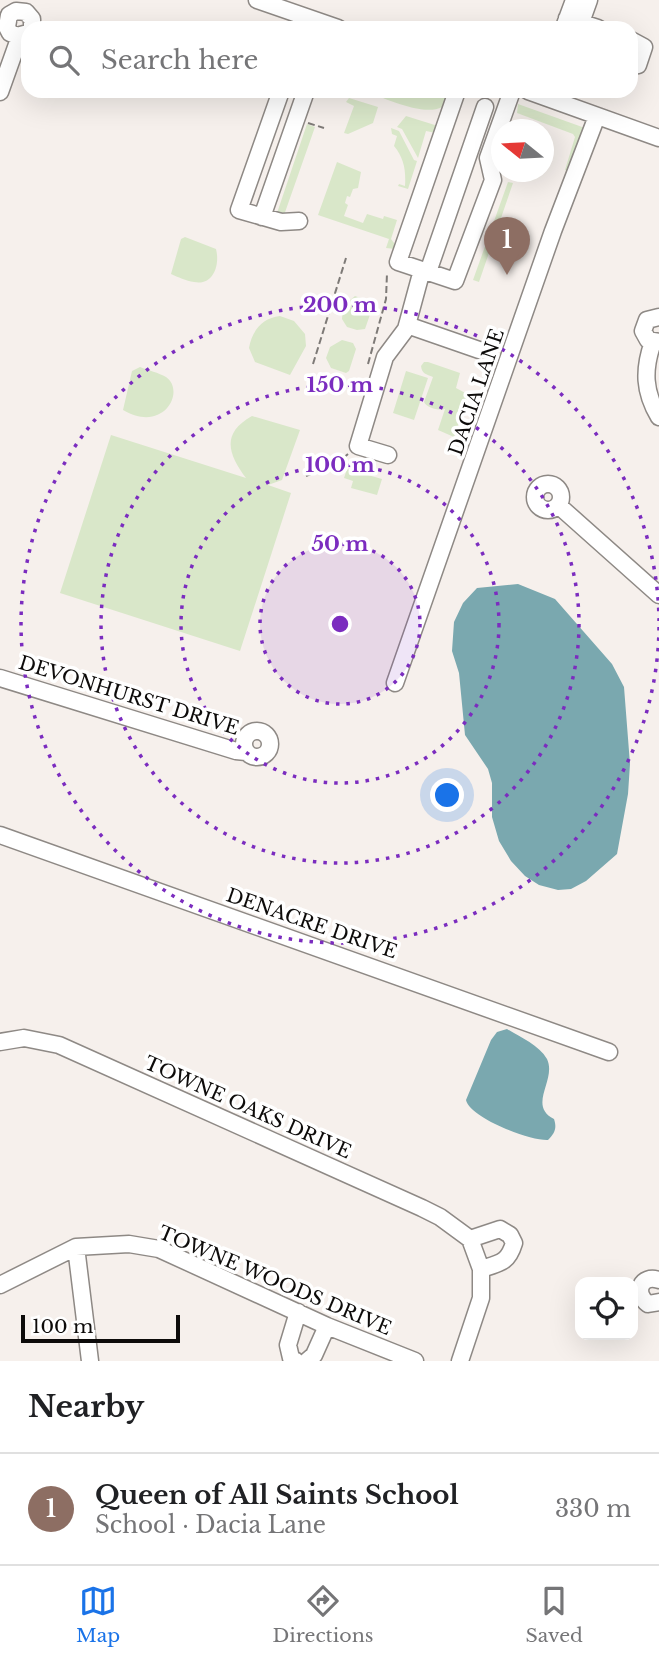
<!DOCTYPE html>
<meta charset="utf-8">
<style>
:root{--surface:#fff;--page:#f2f2f2;--text:#202124;--muted:#757577;--line:#e0e0e0;--accent:#1a73e8}
body{margin:0;font-family:"Libre Baskerville",serif;background:var(--page);color:var(--text)}
.controls{position:absolute;right:21px;bottom:21px;display:grid;overflow:hidden;border-radius:14px;box-shadow:0 7px 28px #0002}
.controls button{width:63px;height:63px;display:grid;place-items:center;padding:0;border:0;border-bottom:2px solid var(--line);background:var(--surface);color:var(--text);font:35px sans-serif}
.compass{position:absolute;left:491px;top:119px;width:63px;height:63px;border-radius:50%;background:var(--surface);box-shadow:0 7px 28px #0002;rotate:288deg}
.scale{position:absolute;left:21px;bottom:18px;width:159px;box-sizing:border-box;padding-left:7px;border:4px solid #0d0b0a;border-top:0;font-size:19px;line-height:24px;white-space:nowrap;color:#0d0b0a;-webkit-text-stroke:5px #fff;paint-order:stroke}
.you{position:absolute;left:448px;top:796px;width:24px;height:24px;margin:-18px;border:5px solid #fff;border-radius:50%;background:#1a73e8;box-shadow:0 0 0 10px #1a73e833}
.badge{display:grid;place-items:center;width:46px;height:46px;border-radius:50%;background:var(--accent);color:#fff;font-size:23px;font-weight:700}
.pin{position:absolute;translate:-50% -58px;filter:drop-shadow(0 2px 4px #0008)}
.pin::after{content:'';position:absolute;top:37px;width:24px;height:21px;background:inherit;clip-path:polygon(0 0,100% 0,50% 100%)}
.list{margin:0;padding:0;list-style:none}
h2{display:flex;justify-content:space-between;align-items:center;height:91px;margin:0;padding:0 28px;font-size:30px}
h2 small{font-size:23px;font-weight:400;color:var(--muted)}
.list li{display:grid;grid-template-columns:46px 1fr auto;gap:21px;align-items:center;box-sizing:border-box;height:112px;padding:0 28px;border-top:2px solid var(--line)}
.list b{display:block;font-size:26px;white-space:nowrap}
.list p{margin:0;font-size:23px;white-space:nowrap;color:var(--muted)}
.list em{font-size:23px;font-style:normal;color:var(--muted)}
.icon{flex:none;width:38px;height:38px;fill:none;stroke:currentColor;stroke-width:2;stroke-linecap:round;stroke-linejoin:round}
.map{position:relative;flex:none;width:659px;height:1361px;overflow:hidden}
.search{position:absolute;background:var(--surface);box-shadow:0 7px 28px #0002;left:21px;right:21px;top:21px;height:77px;display:flex;align-items:center;gap:18px;box-sizing:border-box;padding:0 24px;border-radius:21px;color:var(--muted);font-size:26px}
.sheet{height:203px;background:var(--surface)}
nav{display:flex;justify-content:space-around;align-items:center;box-sizing:border-box;height:98px;border-top:2px solid var(--line);background:var(--surface);font-size:19px;color:var(--muted)}
nav a{display:grid;justify-items:center;gap:4px}
nav .on{color:var(--accent)}
.map>svg:first-child{display:block}
</style>
<div class="map">
<svg width="659" height="1361" viewBox="0 0 659 1361">
<rect width="100%" height="100%" fill="#f6f0ec"/>
<path fill="#d9e7c9" d="M365 91H448L442 107C424 117 384 98 365 91Z
M349 98 378 107 373 123 348 134 344 133 354 106 346 102Z
M518 104 585 128 572 173 565 170 575 137 573 134 517 113Z
M406 116 438 126 436 133 426 131 418 158 402 129 397 127Z
M307 124 315 127 283 218 276 216Z
M391 128 399 131 414 160 417 161 408 189 398 186 399 184 405 186C406 170 404 158 394 146L397 136 392 134Z
M337 162 361 172 358 188 353 189 350 197 347 196 345 203 348 205 344 216 363 223 367 214 383 219 384 216 397 220 391 239 394 243 395 249 386 248 389 239 318 215Z
M508 182 513 183 479 282 473 280Z
M185 237 216 249C220 264 214 286 194 282 186 281 178 277 171 274L181 239Z
M355 296 371 302 373 306 365 329 357 330 347 327 342 319 343 306Z
M280 316 294 321 305 334 306 346 290 375 255 362 249 348C252 331 262 318 280 316Z
M342 340 353 343 356 349 349 371 346 373 331 368 326 358 330 347Z
M424 362H428L460 373 456 388 469 395 454 437 438 430 445 409C439 411 427 408 424 402L433 377C426 374 422 374 421 366Z
M140 367C148 370 159 373 166 377 186 391 164 434 123 410L132 371Z
M406 371 428 378 414 420 393 413Z
M252 416 300 430 282 480 268 485 291 493 240 651 60 593 111 435 246 478C229 455 220 434 252 416Z
M347 469 382 479 377 495 351 488 353 481 344 478Z"/>
<path fill="#7aa8af" d="M518 584 555 599 612 664 624 687 630 764 628 794 617 854 586 881 571 889 558 890 539 885 525 876 511 861 499 841 492 817V783L488 769 465 735 459 673 452 651 454 622 463 603 477 588Z
M507 1029C520 1037 539 1045 547 1059 557 1080 527 1105 554 1119 557 1128 555 1133 548 1140 530 1141 470 1118 466 1100L491 1040 497 1032Z"/>
<g fill="none" stroke-linecap="round" stroke-linejoin="round">
<defs>
<path id="minor" d="M257 0 338 28
M567 18 598 28
M564 27 574 0
M579 28 589 0
M28 33 17 36 10 33 7 27 9 15 16 11 26 12 32 19V28
M631 40 644 47 638 65 631 66
M281 91 239 210 281 222 299 221
M457 91 398 262 455 281 493 180 488 158 512 91
M528 91 659 138
M0 92 20 36
M262 217 306 91
M428 272 485 107
M659 317 647 320 643 331 648 340 659 342
M407 325 479 350
M653 342C643 370 644 392 659 417
M388 455 358 446 385 357 406 329 422 270
M535 497a13 13 0 1 1 26 0a13 13 0 1 1-26 0Z
M558 505 659 595
M0 678 236 751 246 752
M395 683 553 231 597 116
M244 744a13 13 0 1 1 26 0a13 13 0 1 1-26 0Z
M0 835 609 1052
M0 1042 24 1038 59 1045 422 1208 440 1217 470 1239 481 1269V1298L460 1361
M470 1239 500 1229 510 1235 514 1243C508 1263 500 1263 481 1269
M76 1247 90 1361
M659 1280C641 1274 633 1293 648 1304L659 1302
M0 1285 76 1247 129 1244 159 1249 327 1326 415 1361
M296 1361 291 1358 288 1345 298 1312
M307 1361 314 1355 327 1326"/>
</defs>
<use href="#minor" stroke="#8e8985" stroke-width="19"/>
<path stroke="#7e7a77" stroke-width="2" stroke-dasharray="7 3.5" stroke-linecap="butt" d="M308 123 324 128
M313 364 346 258
M368 364 386 299 387 273
M306 476 337 463 348 454"/>
<use href="#minor" stroke="#fff" stroke-width="16"/>
</g>
<circle cx="340" cy="624" r="80" fill="#7b2cbf" fill-opacity=".12"/>
<g fill="none" stroke="#7b2cbf" stroke-width="3.5" stroke-dasharray="3.5 7">
<circle cx="340" cy="624" r="80"/>
<circle cx="340" cy="624" r="159"/>
<circle cx="340" cy="624" r="239"/>
<path d="M659 627A319 319 0 1 1 659 621"/>
</g>
<g text-anchor="middle" stroke-width="7" stroke-linejoin="round" paint-order="stroke">
<g font-size="19" fill="#0d0b0a" stroke="#fff">
<text transform="translate(476 392) rotate(-71)" y="7">DACIA LANE</text>
<text transform="translate(129 695) rotate(17)" y="7">DEVONHURST DRIVE</text>
<text transform="translate(312 923) rotate(19)" y="7">DENACRE DRIVE</text>
<text transform="translate(248 1107) rotate(24)" y="7">TOWNE OAKS DRIVE</text>
<text transform="translate(275 1280) rotate(23)" y="7">TOWNE WOODS DRIVE</text>
</g>
</g>
<circle cx="340" cy="624" r="10" fill="#7b2cbf" stroke="#fff" stroke-width="3.5"/>
<g font-size="21" text-anchor="middle" font-weight="bold" fill="#7b2cbf" stroke="#fff" stroke-width="7" stroke-linejoin="round" paint-order="stroke">
<text x="340" y="312">200 m</text>
<text x="340" y="392">150 m</text>
<text x="340" y="472">100 m</text>
<text x="340" y="551">50 m</text>
</g>
</svg>
<div class="controls">
<button><svg class="icon" aria-label="locate" viewBox="0 0 24 24"><circle cx="12" cy="12" r="6"/><path d="M12 2v4M12 18v4M2 12h4M18 12h4"/></svg></button>
</div>
<svg class="compass" viewBox="-18 -18 36 36"><path d="M0-13l5 13h-10z" fill="#e53935"/><path d="M0 13l5-13h-10z" fill="#757577"/></svg>
<div class="scale">100 m</div>
<div class="you"></div>
<div class="pin badge" style="left:507px;top:275px;background:#8d6e63">1</div>
<div class="search"><svg class="icon" aria-label="search" viewBox="0 0 24 24"><circle cx="10" cy="10" r="6"/><path d="M15 15l6 6"/></svg>Search here</div>
</div>
<section class="sheet">
<h2>Nearby<small></small></h2>
<ul class="list">
<li><span class="badge" style="background:#8d6e63">1</span><div><b>Queen of All Saints School</b><p>School · Dacia Lane</p></div><em>330 m</em></li>
</ul>
</section>
<nav>
<a class="on"><svg class="icon" aria-label="map" viewBox="0 0 24 24"><path d="M3 6l6-2 6 2 6-2v14l-6 2-6-2-6 2zM9 4v14M15 6v14"/></svg>Map</a>
<a><svg class="icon" aria-label="directions" viewBox="0 0 24 24"><path d="M12 3l9 9-9 9-9-9zM9 14v-3h6M13 9l2 2-2 2"/></svg>Directions</a>
<a><svg class="icon" aria-label="saved" viewBox="0 0 24 24"><path d="M7 4h10v16l-5-4-5 4z"/></svg>Saved</a>
</nav>
